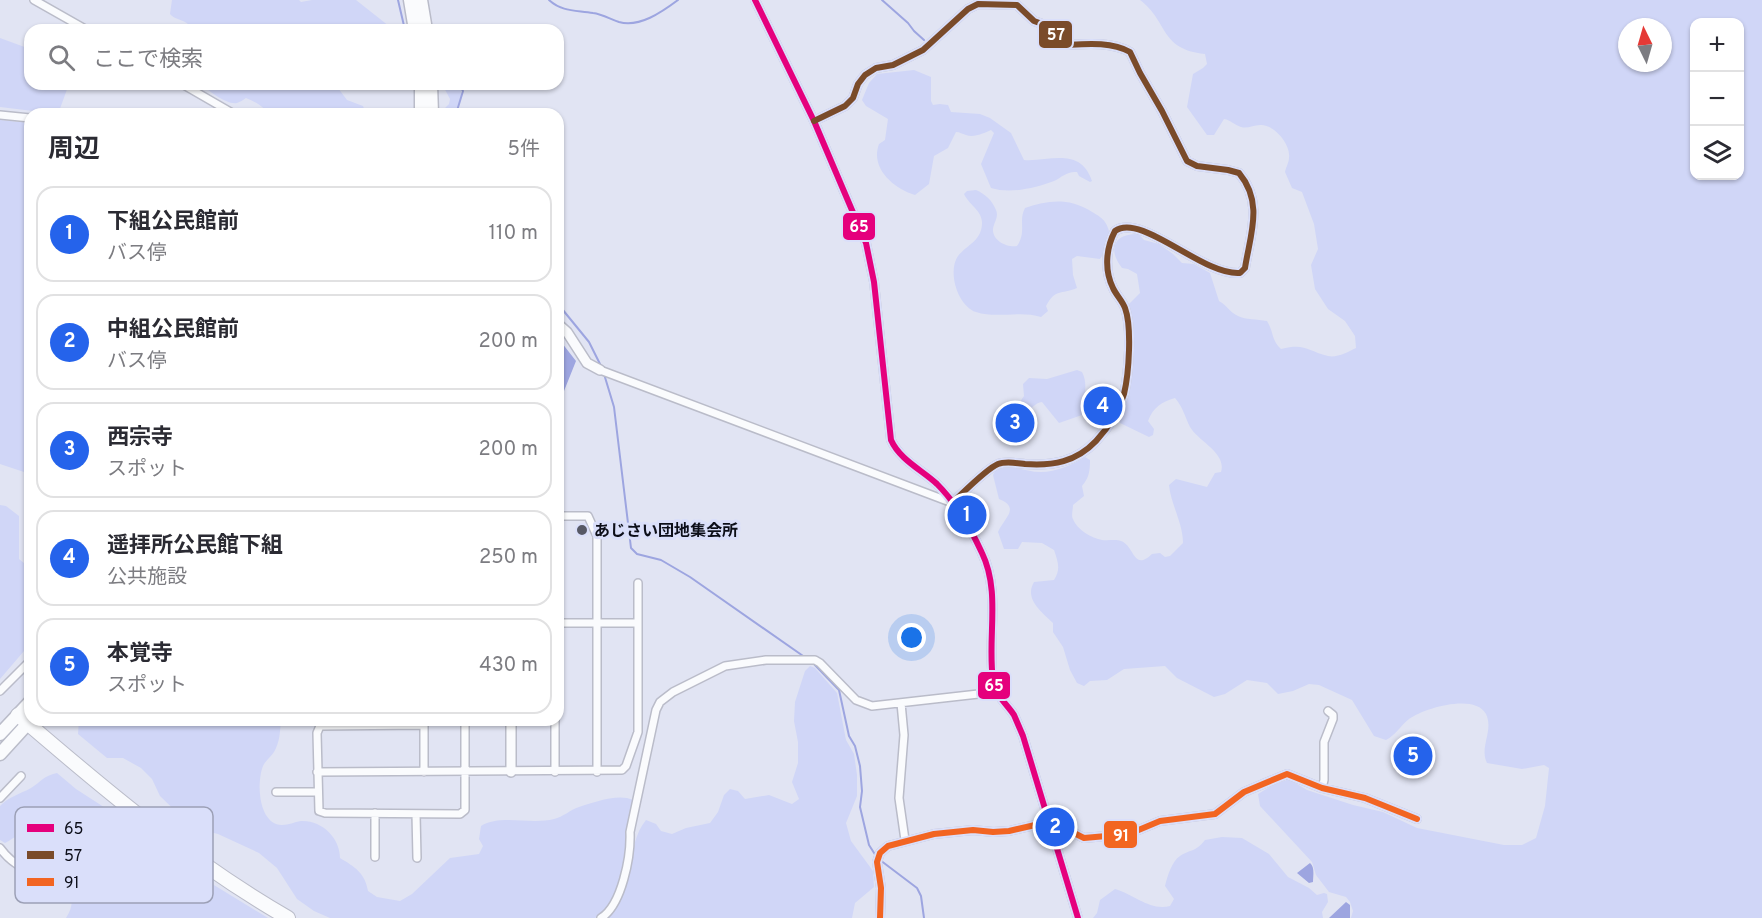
<!DOCTYPE html>
<html lang="ja">
<meta charset="utf-8">
<style>
:root{--surface:#fff;--page:#f2f2f3;--text:#2b2b33;--muted:#7c7c81;--line:#e1e1e2;--accent:#2563eb}
body{margin:0;font-family:Overpass,"Noto Sans JP",sans-serif;background:var(--page);color:var(--text)}
.controls{position:absolute;right:18px;top:18px;display:grid;overflow:hidden;border-radius:12px;box-shadow:0 2px 4px #0004}
.controls button{width:54px;height:54px;display:grid;place-items:center;padding:0;border:0;border-bottom:2px solid var(--line);background:var(--surface);color:var(--text);font:30px sans-serif}
.compass{position:absolute;left:1618px;top:18px;width:54px;height:54px;border-radius:50%;background:var(--surface);box-shadow:0 2px 4px #0004;rotate:355deg}
.you{position:absolute;left:912px;top:638px;width:21px;height:21px;margin:-15px;border:4px solid #fff;border-radius:50%;background:#1a73e8;box-shadow:0 0 0 9px #1a73e833}
.badge{display:grid;place-items:center;width:39px;height:39px;border-radius:50%;background:var(--accent);color:#fff;font-size:20px;font-weight:700}
.pin{position:absolute;translate:-50% -50%;border:3px solid #fff;box-shadow:0 2px 6px #0006}
.list{margin:0;padding:0;list-style:none}
h2{display:flex;justify-content:space-between;align-items:center;height:78px;margin:0;padding:0 24px;font-size:26px}
h2 small{font-size:20px;font-weight:400;color:var(--muted)}
.list li{display:grid;grid-template-columns:39px 1fr auto;gap:18px;align-items:center;box-sizing:border-box;height:96px;margin:0 12px 12px;padding:0 12px;border:2px solid var(--line);border-radius:18px}
.list b{display:block;font-size:22px;white-space:nowrap}
.list p{margin:0;font-size:20px;white-space:nowrap;color:var(--muted)}
.list em{font-size:20px;font-style:normal;color:var(--muted)}
.icon{flex:none;width:33px;height:33px;fill:none;stroke:currentColor;stroke-width:2;stroke-linecap:round;stroke-linejoin:round}
.map{position:relative;flex:none;width:1762px;height:918px;overflow:hidden}
.search{position:absolute;background:var(--surface);box-shadow:0 2px 4px #0004;left:24px;top:24px;width:540px;height:66px;display:flex;align-items:center;gap:15px;box-sizing:border-box;padding:0 21px;border-radius:18px;color:var(--muted);font-size:22px}
.panel{position:absolute;background:var(--surface);box-shadow:0 2px 4px #0004;left:24px;top:108px;width:540px;height:618px;border-radius:18px}
.map>svg:first-child{display:block}
</style>
<div class="map">
<svg width="1762" height="918" viewBox="0 0 1762 918">
<rect width="100%" height="100%" fill="#e1e4f3"/>
<path fill="#d0d6f7" fill-rule="evenodd" d="M172 0H299L301 2 312 0H356L394 30H189V25C183 19 175 20 170 14Z
M1140 0H1762V918H1351L1353 911 1350 902 1346 897 1329 892 1316 875 1312 862 1260 806 1258 794 1273 785 1289 779 1307 790 1353 805 1383 812 1417 828 1504 845H1522L1536 838 1545 806 1549 768 1544 765 1522 769 1487 763C1479 747 1494 731 1486 714 1475 693 1424 708 1409 719 1400 726 1396 735 1386 740L1374 736 1352 700 1319 685 1309 684 1293 691 1278 694 1267 683 1247 680 1225 694 1214 697 1177 678 1165 666 1124 669 1107 680 1090 681 1084 686 1077 683 1070 670 1063 647 1053 632V623C1041 611 1024 599 1034 582L1054 580C1061 569 1058 562 1054 550L1042 543 1022 542 1018 549H1004L998 532C1004 518 1021 508 999 499L993 475 995 471C1010 462 1024 472 1041 472 1056 472 1072 465 1085 457L1090 460C1090 471 1089 478 1082 486L1084 496 1073 505C1073 509 1071 516 1073 519 1077 530 1092 538 1102 540 1108 541 1116 539 1121 541 1135 546 1133 572 1152 554L1160 553 1165 557 1170 556 1183 543C1183 523 1171 505 1169 485L1176 479 1207 487 1215 473 1221 472C1227 453 1198 441 1190 427 1185 417 1183 407 1175 398 1162 402 1153 407 1148 421L1154 429 1153 435 1149 437 1120 423 1117 418C1127 398 1136 346 1133 324 1132 319 1129 312 1127 306L1140 293 1137 274 1128 269 1122 268C1107 249 1114 233 1139 234L1144 240 1159 244 1173 254 1182 263 1194 264 1210 273 1219 301C1227 305 1229 312 1238 316 1246 320 1257 319 1267 321 1274 332 1271 340 1281 349 1306 343 1307 351 1328 356 1337 358 1348 352 1356 348L1355 336 1345 321 1328 309 1315 289 1311 265 1318 249 1314 224 1302 192 1292 188 1285 172C1286 167 1289 162 1289 158 1291 144 1274 124 1260 125 1253 125 1248 129 1241 127 1234 125 1231 120 1224 119L1214 135H1207L1187 107 1193 74 1203 68 1207 64 1205 54C1159 49 1169 22 1140 0ZM1694 22H1740V176H1694ZM1627 27H1663V63H1627Z
M0 38 30 49V84H69L58 114 0 107Z
M914 70 931 77V101L933 105 940 104 948 105 951 112 980 114 990 118 1011 133 1024 160C1049 162 1080 146 1092 181L1090 182 1079 176 1077 172C1067 171 1062 177 1054 181 1036 188 1010 194 991 188L981 164 994 133 991 130C984 133 974 138 966 135 962 134 960 132 956 132L948 148 934 156 929 184 915 195C893 188 870 168 879 144L885 140 888 119 866 106 862 100 869 83 877 74Z
M202 84H335L347 100 363 106 366 114H268C263 105 255 102 246 98 243 100 240 102 237 103 227 105 208 91 202 84Z
M442 84H457L461 88V96L455 114H442L444 109 449 104 450 99Z
M0 120 30 123V474L0 464Z
M976 190C985 194 992 200 996 210 999 217 994 222 993 229 992 241 1008 248 1017 246 1027 231 1018 221 1025 208 1048 200 1068 198 1089 210 1102 218 1106 219 1110 234 1105 242 1106 252 1100 259L1077 256 1072 259 1073 275 1077 288C1060 295 1056 288 1046 306L1048 311 1041 317C1020 310 997 319 976 312 958 306 947 272 958 256 968 244 981 241 982 224 983 211 969 205 964 194L967 191Z
M1077 370 1082 372C1089 385 1083 400 1082 415L1059 423 1042 402C1035 402 1031 411 1023 413L1020 411 1018 405 1024 396 1023 384 1029 378 1047 379Z
M0 505 6 506 19 516V559L30 568V644L0 679Z
M810 666 815 668 837 693 846 740 854 754 857 775V796L846 823 851 841 873 871 874 887 855 903 852 918H606C636 897 624 846 646 820L656 824 661 831 672 834 686 828 710 823 718 812 724 795 730 789 738 791 745 799 769 795 792 804 799 799 792 782 798 763V742L794 721 795 702 805 671Z
M79 720H281C280 731 280 742 274 752 271 757 265 761 263 766 260 773 259 787 260 794 261 807 267 825 282 825 289 825 294 822 301 821 322 820 340 838 340 858 355 867 365 873 368 891L377 897 400 901 412 894 450 858 479 854 483 846 479 839 481 826C500 814 531 825 554 819 563 817 570 810 579 807 594 802 619 793 633 800 633 826 626 874 615 898 611 907 604 913 595 918H330L314 911 297 899 277 868 259 853 218 834 193 828 160 796 152 779 141 768 123 758H107L78 734Z
M57 773 76 789 127 822 143 835 151 847C173 848 184 875 204 879L268 918H66C77 901 71 891 57 880L59 875C73 869 83 868 77 848 66 842 28 829 17 836 12 838 10 841 5 843L0 840V806C8 797 20 794 31 788 42 781 43 776 57 773Z
M1222 837 1242 838 1269 854 1288 877 1309 888 1317 895 1324 893 1327 894 1328 902 1322 912 1323 918H1093L1097 913 1100 900 1115 889C1135 895 1150 911 1170 906L1174 899 1165 886C1167 877 1172 861 1180 856 1191 849 1196 852 1205 840Z"/>
<path fill="#9da5e0" d="M558 338 576 361 558 406Z
M1310 863C1315 867 1313 876 1313 882L1309 883 1297 873Z
M1346 902 1350 905V918H1329Z"/>
<g fill="none" stroke-linecap="round" stroke-linejoin="round">
<path stroke="#9da5e0" stroke-width="2" d="M398 0 405 30
M549 0C562 12 576 10 593 13 602 14 610 19 619 22 639 28 662 12 678 0
M882 0 908 23 914 31 924 40
M456 114 463 91 458 84
M558 304 589 342 601 366
M604 374 614 407 631 548 637 554 661 560 690 577 806 658
M813 663 839 690 849 736 855 746 860 766 862 791 860 807 869 845 876 856
M880 860 917 888 921 896 924 918"/>
<defs>
<path id="minor" d="M34 0 87 30
M755 0 814 121 866 243 874 282 891 440C900 460 922 470 937 484 956 503 971 529 982 553 1001 592 987 639 993 680 995 695 1006 703 1014 715 1017 722 1020 729 1023 736L1078 918
M182 84 234 114
M0 115 30 118
M814 121 845 106 853 98 858 84 865 75 876 68 893 65 923 50 968 9 978 4 1017 5 1034 21 1045 25 1053 31 1064 45C1084 44 1111 41 1130 52L1140 73 1162 111 1187 161 1197 166 1228 170 1239 173C1264 203 1250 235 1245 268L1240 273C1203 276 1141 212 1115 231 1106 248 1104 270 1113 288 1116 295 1122 300 1125 308 1132 327 1129 373 1124 394 1119 411 1108 428 1096 441 1076 462 1053 466 1025 464 1016 463 1006 461 998 464 986 469 963 493 952 503
M600 370 950 502
M558 516H588L597 536V772
M558 623H638
M0 691 30 661
M901 703 904 735 899 798 905 840
M424 720V772
M424 725 320 726 317 733 319 811 325 813 460 814 465 810V720
M317 772 622 770 626 766 638 732V583
M555 772V720
M1322 788 1324 780V742L1333 719V715L1328 711
M276 792H318
M0 798 21 776
M375 813V857
M416 814 417 858
M0 848C11 863 32 878 50 868
M601 918C622 905 631 856 630 832L656 710 660 702 673 692 725 666 766 660H815L820 663 856 700 872 706 996 692
M880 918 881 888 877 862 880 853 888 846 934 834 973 830 993 832 1009 831 1057 820 1065 824 1072 832 1084 838 1129 834 1160 821 1215 814 1244 792 1287 774 1322 788 1365 798 1417 819"/>
<path id="tertiary" d="M558 324 567 332 587 363 600 370
M511 720V772"/>
<path id="trunk" d="M410 0 415 30
M421 0 426 30
M421 84V114
M431 84 432 114
M0 734 30 702
M0 754 31 720"/>
<path id="motorway" d="M18 715C104 789 189 861 288 918"/>
</defs>
<use href="#minor" stroke="#babcc9" stroke-width="10"/>
<use href="#tertiary" stroke="#babcc9" stroke-width="12"/>
<use href="#trunk" stroke="#babcc9" stroke-width="15"/>
<use href="#motorway" stroke="#babcc9" stroke-width="16"/>
<use href="#minor" stroke="#fafbfd" stroke-width="7"/>
<use href="#tertiary" stroke="#fafbfd" stroke-width="9"/>
<use href="#trunk" stroke="#fafbfd" stroke-width="12"/>
<use href="#motorway" stroke="#fafbfd" stroke-width="14"/>
<defs>
<path id="bus-1" d="M755 0 814 121 866 243 874 282 891 440C900 460 922 470 937 484 956 503 971 529 982 553 1001 592 987 639 993 680 995 695 1006 703 1014 715 1017 722 1020 729 1023 736L1078 918"/>
<path id="bus-2" d="M814 121 845 106 853 98 858 84 865 75 876 68 893 65 923 50 968 9 978 4 1017 5 1034 21 1045 25 1053 31 1064 45C1084 44 1111 41 1130 52L1140 73 1162 111 1187 161 1197 166 1228 170 1239 173C1264 203 1250 235 1245 268L1240 273C1203 276 1141 212 1115 231 1106 248 1104 270 1113 288 1116 295 1122 300 1125 308 1132 327 1129 373 1124 394 1119 411 1108 428 1096 441 1076 462 1053 466 1025 464 1016 463 1006 461 998 464 986 469 963 493 952 503"/>
<path id="bus-3" d="M880 918 881 888 877 862 880 853 888 846 934 834 973 830 993 832 1009 831 1057 820 1065 824 1072 832 1084 838 1129 834 1160 821 1215 814 1244 792 1287 774 1322 788 1365 798 1417 819"/>
</defs>
<use href="#bus-1" stroke="#dadffa" stroke-width="10"/>
<use href="#bus-2" stroke="#dadffa" stroke-width="10"/>
<use href="#bus-3" stroke="#dadffa" stroke-width="10"/>
<use href="#bus-1" stroke="#e5007d" stroke-width="6"/>
<use href="#bus-2" stroke="#7a4b2a" stroke-width="6"/>
<use href="#bus-3" stroke="#f26522" stroke-width="6"/>
</g>
<circle fill="#575965" stroke="#dadffa" stroke-width="2" cx="582" cy="530" r="6"/>
<g text-anchor="middle" stroke-width="6" stroke-linejoin="round" paint-order="stroke">
<g font-size="16" font-weight="bold" fill="#0c0e19" stroke="#dadffa" text-anchor="start">
<text x="594" y="536">あじさい団地集会所</text>
</g>
</g>
<rect x="15" y="807" width="198" height="96" rx="9" fill="#dadffa" stroke="#9ca0b6" stroke-width="1.5"/>
<rect x="27" y="824" width="27" height="8" fill="#e5007d"/>
<rect x="27" y="851" width="27" height="8" fill="#7a4b2a"/>
<rect x="27" y="878" width="27" height="8" fill="#f26522"/>
<g font-size="16" fill="#0c0e19">
<text x="64" y="834">65</text>
<text x="64" y="861">57</text>
<text x="64" y="888">91</text>
</g>
<g stroke="#dadffa" stroke-width="2">
<rect x="1038" y="20" width="35" height="29" rx="6" fill="#7a4b2a"/>
<rect x="842" y="212" width="34" height="29" rx="6" fill="#e5007d"/>
<rect x="977" y="671" width="34" height="29" rx="6" fill="#e5007d"/>
<rect x="1103" y="820" width="35" height="29" rx="6" fill="#f26522"/>
</g>
<g font-size="16" text-anchor="middle" font-weight="bold" fill="#fff">
<text x="1056" y="40">57</text>
<text x="859" y="232">65</text>
<text x="994" y="691">65</text>
<text x="1121" y="841">91</text>
</g>
</svg>
<div class="controls">
<button>+</button>
<button>−</button>
<button><svg class="icon" aria-label="layers" viewBox="0 0 24 24"><path d="M12 4l9 5-9 5-9-5zM3 14l9 5 9-5"/></svg></button>
</div>
<svg class="compass" viewBox="-18 -18 36 36"><path d="M0-13l5 13h-10z" fill="#e53935"/><path d="M0 13l5-13h-10z" fill="#7c7c81"/></svg>
<div class="you"></div>
<div class="pin badge" style="left:967px;top:515px">1</div>
<div class="pin badge" style="left:1055px;top:827px">2</div>
<div class="pin badge" style="left:1015px;top:423px">3</div>
<div class="pin badge" style="left:1103px;top:406px">4</div>
<div class="pin badge" style="left:1413px;top:756px">5</div>
<div class="search"><svg class="icon" aria-label="search" viewBox="0 0 24 24"><circle cx="10" cy="10" r="6"/><path d="M15 15l6 6"/></svg>ここで検索</div>
<section class="panel">
<h2>周辺<small>5件</small></h2>
<ul class="list">
<li><span class="badge">1</span><div><b>下組公民館前</b><p>バス停</p></div><em>110 m</em></li>
<li><span class="badge">2</span><div><b>中組公民館前</b><p>バス停</p></div><em>200 m</em></li>
<li><span class="badge">3</span><div><b>西宗寺</b><p>スポット</p></div><em>200 m</em></li>
<li><span class="badge">4</span><div><b>遥拝所公民館下組</b><p>公共施設</p></div><em>250 m</em></li>
<li><span class="badge">5</span><div><b>本覚寺</b><p>スポット</p></div><em>430 m</em></li>
</ul>
</section>
</div>
